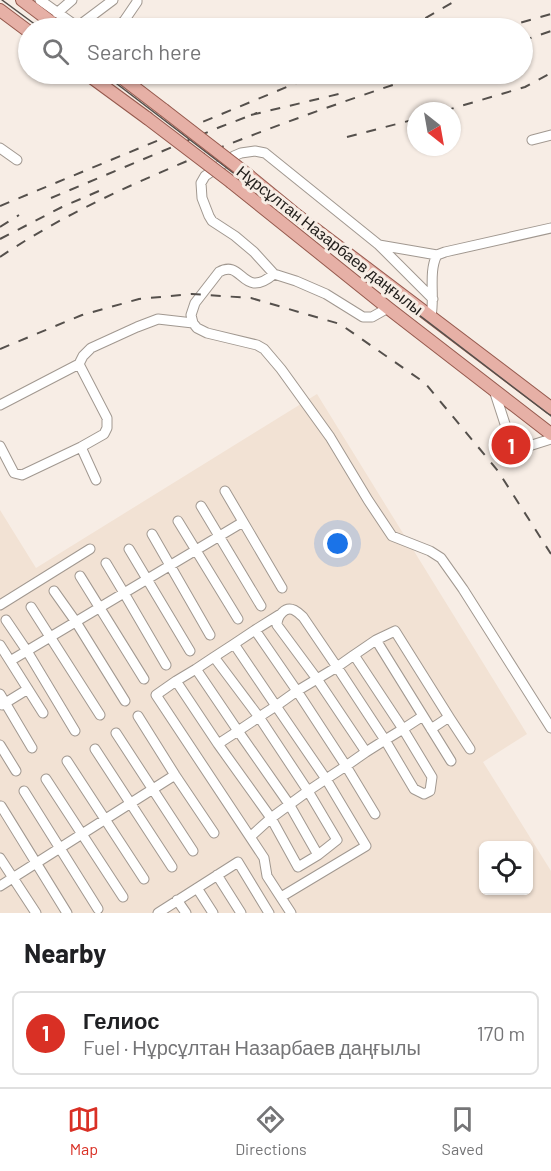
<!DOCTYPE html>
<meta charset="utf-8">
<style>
:root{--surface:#fff;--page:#f2f2f2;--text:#202124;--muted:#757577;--line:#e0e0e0;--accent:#d93025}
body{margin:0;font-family:Barlow,sans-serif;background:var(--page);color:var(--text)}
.controls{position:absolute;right:18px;bottom:18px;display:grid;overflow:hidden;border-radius:9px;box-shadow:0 2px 4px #0004}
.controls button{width:54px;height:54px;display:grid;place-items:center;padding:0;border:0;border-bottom:2px solid var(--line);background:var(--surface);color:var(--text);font:30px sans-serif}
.compass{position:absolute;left:407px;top:102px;width:54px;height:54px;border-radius:50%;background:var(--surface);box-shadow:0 2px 4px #0004;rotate:149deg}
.you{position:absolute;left:338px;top:544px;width:21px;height:21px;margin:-15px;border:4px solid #fff;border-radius:50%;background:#1a73e8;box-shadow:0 0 0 9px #1a73e833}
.badge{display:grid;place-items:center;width:39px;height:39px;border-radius:50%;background:var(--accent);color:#fff;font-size:20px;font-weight:700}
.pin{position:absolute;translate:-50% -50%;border:3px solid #fff;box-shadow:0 2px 6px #0006}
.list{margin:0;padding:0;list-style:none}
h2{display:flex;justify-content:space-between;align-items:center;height:78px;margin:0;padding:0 24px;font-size:26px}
h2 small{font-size:20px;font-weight:400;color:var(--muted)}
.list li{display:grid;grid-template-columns:39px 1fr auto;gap:18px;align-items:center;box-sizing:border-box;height:84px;margin:0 12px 12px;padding:0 12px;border:2px solid var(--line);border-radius:9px}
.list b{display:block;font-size:22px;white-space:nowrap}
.list p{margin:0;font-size:20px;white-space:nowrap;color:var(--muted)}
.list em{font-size:20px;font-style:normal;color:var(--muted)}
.icon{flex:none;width:33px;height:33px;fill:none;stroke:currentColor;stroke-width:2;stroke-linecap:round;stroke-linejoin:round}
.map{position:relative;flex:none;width:551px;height:913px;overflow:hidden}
.search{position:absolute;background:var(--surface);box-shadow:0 2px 4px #0004;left:18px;right:18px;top:18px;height:66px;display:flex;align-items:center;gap:15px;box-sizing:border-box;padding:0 21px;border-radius:33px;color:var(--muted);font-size:22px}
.sheet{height:174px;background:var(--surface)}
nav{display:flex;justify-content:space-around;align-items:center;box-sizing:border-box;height:84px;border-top:2px solid var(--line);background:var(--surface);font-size:16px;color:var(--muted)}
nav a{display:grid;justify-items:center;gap:3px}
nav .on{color:var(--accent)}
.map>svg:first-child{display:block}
</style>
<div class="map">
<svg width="551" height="913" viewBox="0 0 551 913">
<rect width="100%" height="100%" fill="#f7ede5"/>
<path fill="#f2e2d4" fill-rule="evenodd" d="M317 394 527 734 483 762 551 871V913H0V510L36 568ZM484 846H528V890H484Z"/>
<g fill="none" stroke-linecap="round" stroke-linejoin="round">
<defs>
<path id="minor" d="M40 0 79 28
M57 13 72 0
M77 27 113 0
M114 28 124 21 137 2V0
M532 140 551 135
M0 148 17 160
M379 245 437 255
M274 274C242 301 243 258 219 272L195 303 191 315 193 323 197 328 207 333 257 345 264 349 281 369 330 437 368 500 392 536 430 551 441 558 463 589 551 728
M388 308 372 317H363L326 294 296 281 274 274 254 252 235 236 212 221 209 216 202 198 201 183 205 176 234 156 241 153 255 151 265 153 379 245 433 299
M431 316C435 297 428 272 437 255L445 252 551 228
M79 364 83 356 91 348 137 327 158 319 193 323
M494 390 506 427 529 446 551 439
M0 405 79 364 107 418V428L104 434 81 447 22 475 14 473 0 446
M81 447 96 480
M225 491 282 588
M201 506 261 606
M178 521 238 619
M152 534 210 635
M129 549 190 651
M106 563 124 593 166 665
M80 576 144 679
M54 591 76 622 125 701
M0 605 90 549
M31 607 100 715
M6 620 27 651 75 731
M255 630 279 615
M376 640 451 761
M0 645 43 713
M214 657 234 644
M10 661 243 522
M176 681 196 669
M0 694 32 748
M2 705 28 689
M138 716 175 775 214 833
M449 717 470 749
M116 733 193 851
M218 744 271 818 308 791 337 840 318 855
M0 745 16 771
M95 749 172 867
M366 752 385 740 414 789 424 794 430 791 432 777 403 729 423 716
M67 761 144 879
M46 779 123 897
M24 791 98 909
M1 806 67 913
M250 837 271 818 298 867 318 855 289 804 238 731 259 717 308 791 326 779 276 706 297 691 346 766 366 752 317 679 337 667 385 740 403 729 354 655 376 640 395 631 449 717 431 729
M0 858 36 913
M217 875 241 913
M0 886 175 775
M197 888 213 913
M281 897 366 846 326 779 346 766 375 814
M177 900 186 913
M158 913 238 862 269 913
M291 913 267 876 264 858 156 695 176 681 218 744 238 731 196 669 214 657 259 717 276 706 234 644 255 630 297 691 317 679 277 625C277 616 285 606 294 610 296 611 301 615 303 617L337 667 354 655"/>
<path id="major" d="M22 0 59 28
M0 10 28 31
M87 74 147 118
M117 74 164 110
M248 175 294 213 551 408
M231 182 388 308 551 434"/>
</defs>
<use href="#minor" stroke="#a19890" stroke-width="11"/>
<use href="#major" stroke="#965a4e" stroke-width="14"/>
<use href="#minor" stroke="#fff" stroke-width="9"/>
<use href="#major" stroke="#e6b0a6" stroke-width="12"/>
<path stroke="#55504c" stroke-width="1.5" d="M2 0 40 28
M104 74 551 416"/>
<path stroke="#55504c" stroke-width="2" stroke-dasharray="10 10" stroke-linecap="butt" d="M408 28 457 0
M502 28 551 14
M522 41 551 31
M331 79 350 74
M444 111 525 87 551 73
M251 115 347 92
M347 137 416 119
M51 198 220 127 257 113
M0 206 318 74
M0 227 19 215
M0 239 62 207 99 191
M0 257C62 215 130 185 199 156 274 126 349 99 426 74
M0 349 82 315 139 299 192 294 251 298 340 324 425 383 498 471 551 554"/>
<defs>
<path id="major-bridge" d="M164 110 248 175
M147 118 231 182"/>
</defs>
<use href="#major-bridge" stroke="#965a4e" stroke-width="14" stroke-linecap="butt"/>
<use href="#major-bridge" stroke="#e6b0a6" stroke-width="12"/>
</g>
<g text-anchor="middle" stroke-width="6" stroke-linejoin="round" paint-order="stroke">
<g font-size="16" fill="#201d1a" stroke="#f7ede5">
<text transform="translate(330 240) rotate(38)" y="6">Нұрсұлтан Назарбаев даңғылы</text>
</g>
</g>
</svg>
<div class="controls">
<button><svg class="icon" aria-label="locate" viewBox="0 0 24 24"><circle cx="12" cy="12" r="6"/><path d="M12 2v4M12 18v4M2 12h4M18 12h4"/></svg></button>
</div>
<svg class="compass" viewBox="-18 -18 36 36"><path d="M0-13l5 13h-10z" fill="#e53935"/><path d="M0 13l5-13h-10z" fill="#757577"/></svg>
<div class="you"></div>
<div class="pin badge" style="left:511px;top:445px">1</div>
<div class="search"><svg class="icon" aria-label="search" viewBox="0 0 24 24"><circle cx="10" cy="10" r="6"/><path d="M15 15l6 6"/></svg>Search here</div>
</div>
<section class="sheet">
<h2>Nearby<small></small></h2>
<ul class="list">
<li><span class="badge">1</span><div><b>Гелиос</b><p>Fuel · Нұрсұлтан Назарбаев даңғылы</p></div><em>170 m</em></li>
</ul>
</section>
<nav>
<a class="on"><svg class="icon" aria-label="map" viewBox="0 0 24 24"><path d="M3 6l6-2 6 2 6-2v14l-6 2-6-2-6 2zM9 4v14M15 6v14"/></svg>Map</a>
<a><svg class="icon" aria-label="directions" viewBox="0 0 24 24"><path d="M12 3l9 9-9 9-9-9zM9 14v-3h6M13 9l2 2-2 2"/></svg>Directions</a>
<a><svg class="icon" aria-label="saved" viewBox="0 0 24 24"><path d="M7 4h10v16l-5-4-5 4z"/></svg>Saved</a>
</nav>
